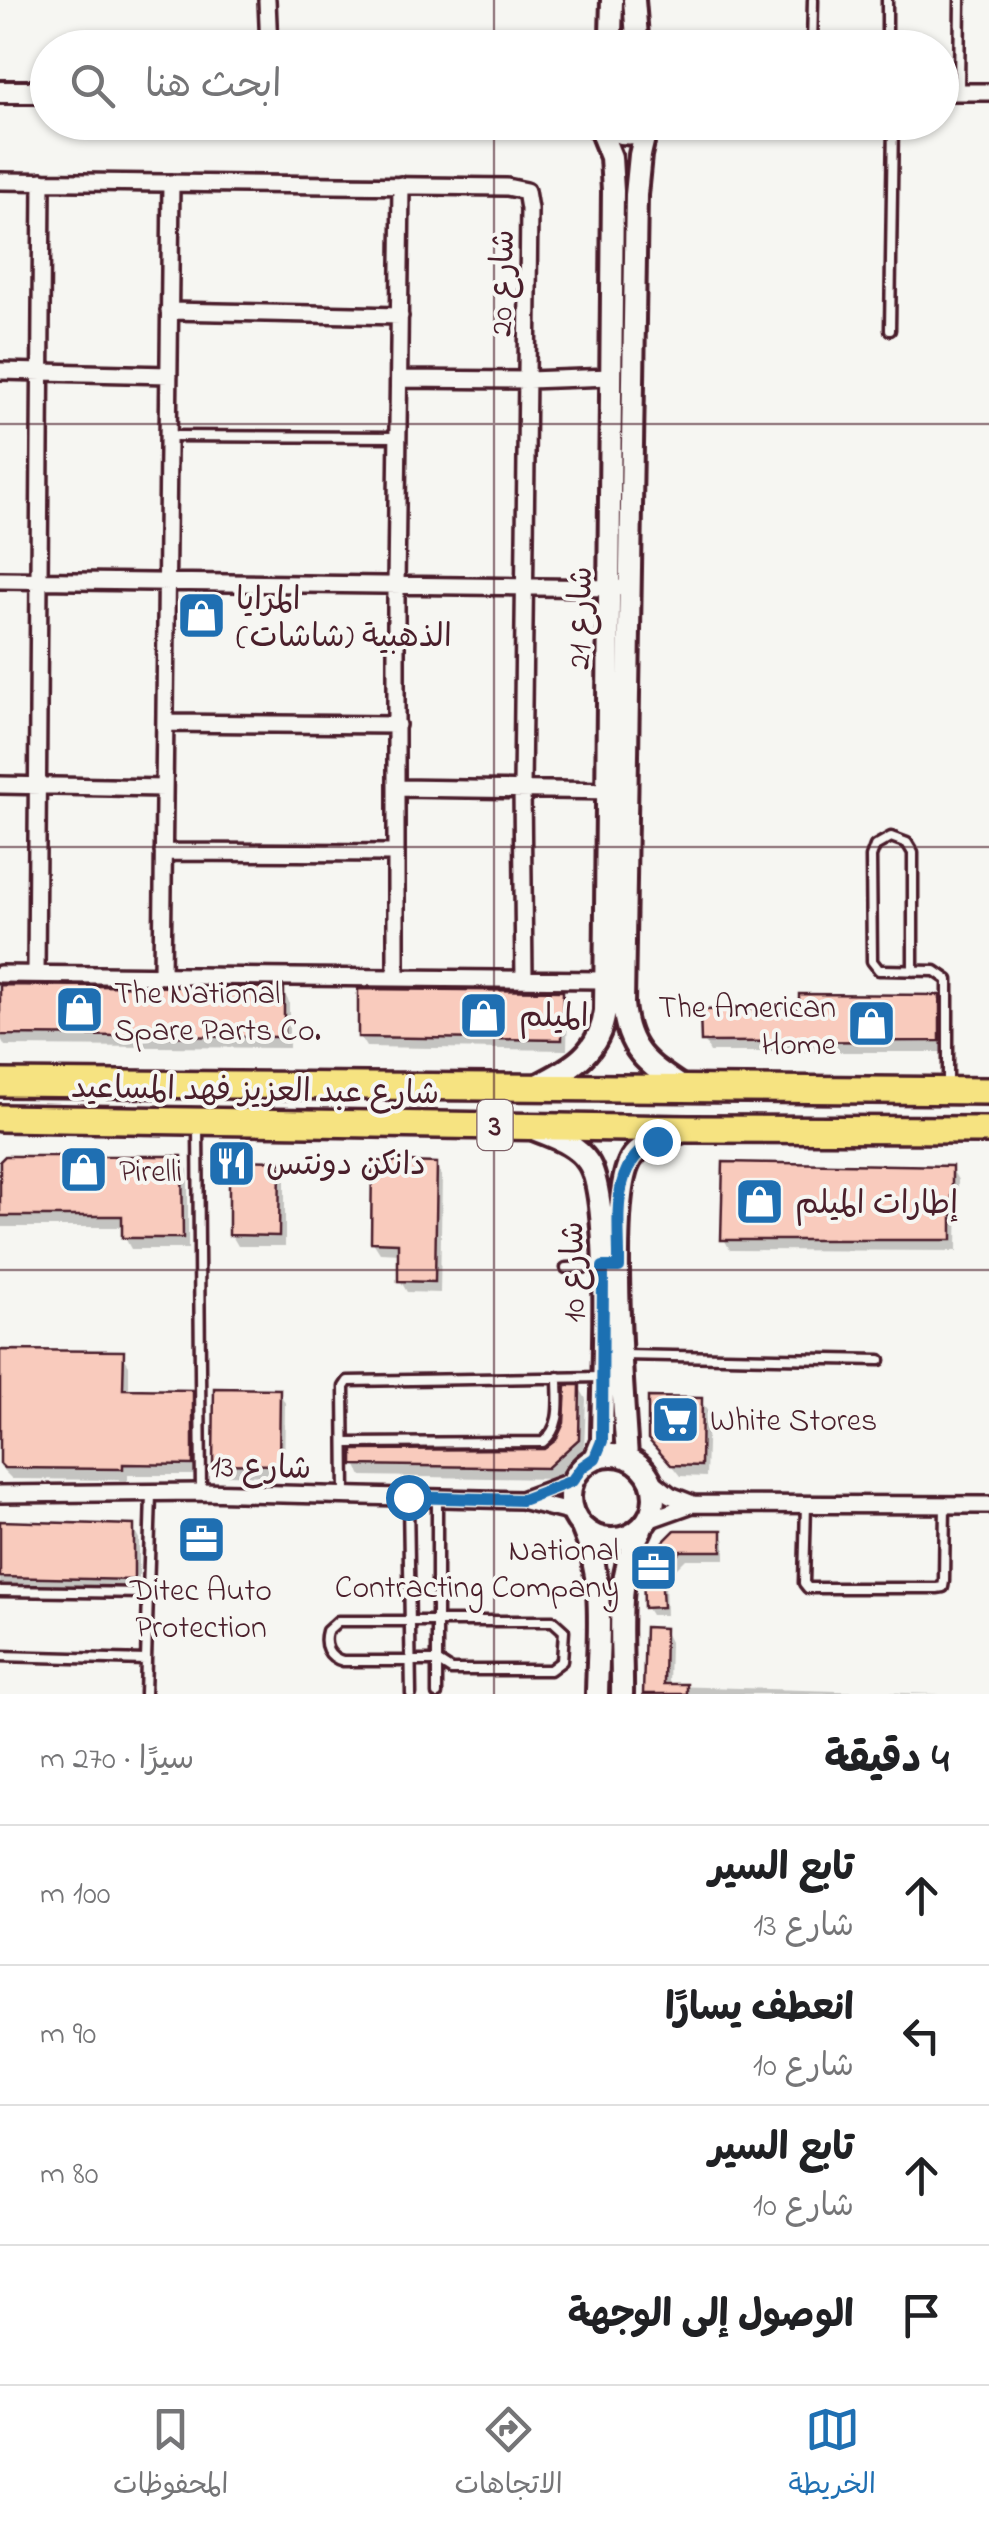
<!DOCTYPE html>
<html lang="ar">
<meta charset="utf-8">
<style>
:root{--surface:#fff;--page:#f6f6f6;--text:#202124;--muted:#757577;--line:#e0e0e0;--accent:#1f6fb2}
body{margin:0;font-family:"Indie Flower","Playpen Sans Arabic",sans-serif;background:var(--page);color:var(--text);direction:rtl}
.stop{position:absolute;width:30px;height:30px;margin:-22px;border:8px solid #1f6fb2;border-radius:50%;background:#fff}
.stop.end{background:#1f6fb2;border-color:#fff;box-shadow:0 2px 10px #0008}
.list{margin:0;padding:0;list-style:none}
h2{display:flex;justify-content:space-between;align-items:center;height:130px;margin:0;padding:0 40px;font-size:42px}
h2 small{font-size:32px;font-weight:400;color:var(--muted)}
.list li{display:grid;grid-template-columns:65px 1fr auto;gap:30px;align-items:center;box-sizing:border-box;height:140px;padding:0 40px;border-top:2px solid var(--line)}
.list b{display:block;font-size:38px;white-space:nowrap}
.list p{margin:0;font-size:32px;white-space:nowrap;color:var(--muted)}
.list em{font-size:32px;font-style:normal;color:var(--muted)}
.icon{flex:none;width:55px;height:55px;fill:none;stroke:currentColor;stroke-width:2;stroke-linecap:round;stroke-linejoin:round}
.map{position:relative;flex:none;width:989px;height:1694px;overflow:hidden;direction:ltr}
.search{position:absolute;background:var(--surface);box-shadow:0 2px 8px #0004;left:30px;right:30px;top:30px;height:110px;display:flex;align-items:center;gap:25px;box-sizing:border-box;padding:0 35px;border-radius:55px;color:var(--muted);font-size:38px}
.sheet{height:690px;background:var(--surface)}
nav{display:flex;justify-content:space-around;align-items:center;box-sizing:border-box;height:140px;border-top:2px solid var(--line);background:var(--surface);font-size:28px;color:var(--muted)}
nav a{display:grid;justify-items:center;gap:5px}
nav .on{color:var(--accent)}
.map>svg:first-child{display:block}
</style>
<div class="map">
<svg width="989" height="1694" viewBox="0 0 989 1694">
<rect width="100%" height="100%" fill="#f6f6f2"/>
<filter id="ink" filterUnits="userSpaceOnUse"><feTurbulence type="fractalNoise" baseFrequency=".01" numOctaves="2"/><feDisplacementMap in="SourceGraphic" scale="20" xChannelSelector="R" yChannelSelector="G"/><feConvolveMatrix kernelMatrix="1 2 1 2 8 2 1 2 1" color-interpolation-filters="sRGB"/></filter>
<g filter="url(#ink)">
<path fill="#0003" d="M0 987 283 991 289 1002V1048L5 1046 0 1037Z
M562 994 568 1004 567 1050 366 1047 360 1037Z
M939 997 946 1009V1052H710L704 1041 801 1011Z
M181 1158 188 1170V1249H131L125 1238V1227H0V1164Z
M279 1163 285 1174V1246H238L231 1234Z
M436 1165 442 1176 440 1293 407 1292 400 1280 401 1254 380 1253 373 1242Z
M951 1168 958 1180 957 1251 730 1250 724 1239Z
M0 1353 122 1354 129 1365V1392H191L198 1404V1475H128V1480L12 1479 0 1467Z
M579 1387 586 1399 584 1451 554 1479 362 1476 356 1464 545 1452 558 1441Z
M279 1391 285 1403 284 1476 223 1475 216 1464Z
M701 1401 708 1412 706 1477 680 1476 650 1438Z
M0 1527H133L139 1539V1591L0 1587Z
M720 1532 725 1541V1559H686L665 1580 666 1615H651L646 1607 645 1563Z
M664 1630 670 1642 669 1686 941 1694H645Z"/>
<path fill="#f9cbbd" stroke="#4a1f2b" stroke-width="2.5" d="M0 985 284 988V1037L0 1035Z
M358 989 563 991 562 1040 358 1037Z
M799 994 940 995V1041L701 1042 700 1010 799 1008Z
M5 1156H182L183 1238H122V1216H0V1161Z
M229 1160 280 1161 279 1236 229 1235Z
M372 1161 437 1163 435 1282 398 1281V1243L371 1242Z
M723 1162 952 1166V1240H721Z
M0 1350 124 1351 123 1389 193 1390V1465L123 1464V1469L4 1468 0 1464Z
M566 1385H580L579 1439 547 1468 353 1465V1450L544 1449 556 1440 564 1423Z
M214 1388 280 1389 279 1465 213 1464Z
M648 1397 702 1398 701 1466 671 1465 648 1439Z
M0 1521 134 1525V1580L0 1577Z
M675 1530H722V1551H681L661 1571 663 1607 644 1608 643 1562Z
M645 1627 665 1628 664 1684H687V1694H643Z"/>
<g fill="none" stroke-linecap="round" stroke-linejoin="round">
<defs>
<path id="service" d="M812 48 813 0
M887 48V0
M959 90 960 0
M890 330 893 122
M168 436 398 437
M913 971V853L907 843 891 837 875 846 871 857 872 961 879 970H883L935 971 948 980V1084
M198 1127 201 1492
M566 1268 599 1267
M622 1355 880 1360
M345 1443 543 1442C563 1426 558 1401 558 1377
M345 1496 344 1387 348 1381 602 1377
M437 1498V1694
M408 1499 411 1694
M806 1504 804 1583 808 1588H937L943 1587 944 1581 945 1504
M0 1591 148 1593
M338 1621H553L564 1631 562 1661 550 1670H451L437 1661H343C328 1657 323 1645 327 1631Z
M0 1656 146 1660
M145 1694 151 1494"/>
<path id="minor" d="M267 0 269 48
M942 92H989
M0 181 507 187 526 191 529 209 522 788 524 979
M169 311 400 316
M0 371 169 375
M399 379 528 380 611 377
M0 580 618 588
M165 723 397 725
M0 785 164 788
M397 788 618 791
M163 852 396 853
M0 974 603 980
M36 974 42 181
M162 976 171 183
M396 978V586L401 185
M651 1480 670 1495 693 1504
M0 1494 201 1492 521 1500 573 1513
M521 1500 572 1481
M648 1520 693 1504 989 1505"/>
<path id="tertiary" d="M634 0 637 37 643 48
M607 48 611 35 612 0
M0 92H48
M598 122C617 136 636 138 655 123
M646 129 640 155 636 195 623 1004C627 1050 646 1063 682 1087
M538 1085C572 1068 600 1052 605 1011L613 191 611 157 597 122
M536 1130C555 1138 576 1144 588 1162 613 1198 602 1388 602 1441L595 1458
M570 1497a42 42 0 1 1 84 0a42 42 0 1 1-84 0Z
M627 1457C624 1406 605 1190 633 1156 644 1142 665 1138 681 1132
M582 1527C606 1580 598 1637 597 1694
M622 1694C623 1640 613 1578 641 1530"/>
<path id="primary" d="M0 1083 989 1091
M0 1118 689 1129 989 1130"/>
</defs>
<use href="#service" stroke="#4a1f2b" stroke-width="15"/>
<use href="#minor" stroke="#4a1f2b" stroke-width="22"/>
<use href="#tertiary" stroke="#4a1f2b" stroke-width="28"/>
<use href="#primary" stroke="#4a1f2b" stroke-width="32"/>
<use href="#service" stroke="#f6f6f2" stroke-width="8"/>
<use href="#minor" stroke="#f6f6f2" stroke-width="15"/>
<use href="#tertiary" stroke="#f6f6f2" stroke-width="20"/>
<use href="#primary" stroke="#f6e381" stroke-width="25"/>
</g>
</g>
<g fill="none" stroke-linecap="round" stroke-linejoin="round" filter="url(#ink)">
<path stroke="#1f6fb2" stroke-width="12" d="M408 1497 522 1500 572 1481 582 1467 595 1458 602 1441 603 1267H619C620 1222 608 1162 657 1141"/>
</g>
<path fill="none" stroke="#4a1f2b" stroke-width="2.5" stroke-opacity="0.55" d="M494 0V48M494 122V1694M0 424H989M0 847H989M0 1270H989"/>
<defs>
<symbol id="shop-square" viewBox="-11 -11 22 22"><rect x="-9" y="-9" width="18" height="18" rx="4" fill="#1f6fb2" stroke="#f6f6f2"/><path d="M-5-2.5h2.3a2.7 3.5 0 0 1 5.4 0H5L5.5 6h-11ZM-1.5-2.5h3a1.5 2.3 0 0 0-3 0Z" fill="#fff"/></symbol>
<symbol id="restaurant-square" viewBox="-11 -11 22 22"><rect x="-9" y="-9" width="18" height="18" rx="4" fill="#1f6fb2" stroke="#f6f6f2"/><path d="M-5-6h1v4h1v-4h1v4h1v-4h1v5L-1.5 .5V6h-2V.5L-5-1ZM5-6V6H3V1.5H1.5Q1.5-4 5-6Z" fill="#fff"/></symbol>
<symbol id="supermarket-square" viewBox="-11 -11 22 22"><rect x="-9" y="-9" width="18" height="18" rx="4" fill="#1f6fb2" stroke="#f6f6f2"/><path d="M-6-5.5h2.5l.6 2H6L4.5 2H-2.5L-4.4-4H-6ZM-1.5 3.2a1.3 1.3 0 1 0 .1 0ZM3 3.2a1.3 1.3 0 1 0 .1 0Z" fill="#fff"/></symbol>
<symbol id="office-square" viewBox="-11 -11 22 22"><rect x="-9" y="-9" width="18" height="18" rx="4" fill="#1f6fb2" stroke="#f6f6f2"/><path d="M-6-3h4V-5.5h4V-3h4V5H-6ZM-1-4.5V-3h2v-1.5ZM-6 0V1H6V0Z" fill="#fff"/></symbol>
</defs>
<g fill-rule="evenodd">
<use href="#shop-square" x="174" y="588" width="55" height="55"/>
<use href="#shop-square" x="52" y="982" width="55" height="55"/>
<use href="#shop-square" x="456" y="988" width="55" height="55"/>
<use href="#shop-square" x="844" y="996" width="55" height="55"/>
<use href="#restaurant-square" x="204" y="1136" width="55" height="55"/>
<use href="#shop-square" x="56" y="1142" width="55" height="55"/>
<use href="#shop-square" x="732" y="1174" width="55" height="55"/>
<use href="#supermarket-square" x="648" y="1392" width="55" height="55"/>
<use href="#office-square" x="174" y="1512" width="55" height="55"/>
<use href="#office-square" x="626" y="1540" width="55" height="55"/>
</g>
<g text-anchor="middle" stroke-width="8" stroke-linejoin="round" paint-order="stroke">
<rect fill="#f6f6f2" stroke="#7e6067" stroke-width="2.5" x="477.5" y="1100" width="35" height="50" rx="8"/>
<g font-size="30" font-weight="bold" fill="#4a1f2b">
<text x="495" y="1135">3</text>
</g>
<g font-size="32" fill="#4a1f2b" stroke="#f6f6f2">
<text transform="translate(501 283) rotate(-89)" y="11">شارع 20</text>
<text transform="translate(579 618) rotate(-89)" y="11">شارع 21</text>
<text transform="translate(255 1089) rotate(1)" y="11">شارع عبد العزيز فهد المساعيد</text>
<text transform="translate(572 1272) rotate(-91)" y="11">شارع 10</text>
<text transform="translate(261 1466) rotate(1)" y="11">شارع 13</text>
</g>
<g font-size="32" fill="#4a1f2b" stroke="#f6f6f2" text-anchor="start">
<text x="236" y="609">المرايا<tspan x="236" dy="37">الذهبية (شاشات)</tspan></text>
<text x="114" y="1003">The National<tspan x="114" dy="37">Spare Parts Co.</tspan></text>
<text x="836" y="1017" text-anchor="end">The American<tspan x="836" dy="37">Home</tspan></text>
<text x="519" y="1026">الميلم</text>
<text x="266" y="1174">دانكن دونتس</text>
<text x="119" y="1181">Pirelli</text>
<text x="795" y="1213">إطارات الميلم</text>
<text x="710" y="1430">White Stores</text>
<text x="619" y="1560" text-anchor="end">National<tspan x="619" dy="37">Contracting Company</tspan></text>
<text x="201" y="1600" text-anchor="middle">Ditec Auto<tspan x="201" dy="37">Protection</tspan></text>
</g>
</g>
</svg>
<div class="stop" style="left:408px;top:1497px"></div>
<div class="stop end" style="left:657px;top:1141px"></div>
<div class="search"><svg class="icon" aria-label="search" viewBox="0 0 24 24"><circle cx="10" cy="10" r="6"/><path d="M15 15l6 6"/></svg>ابحث هنا</div>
</div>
<section class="sheet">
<h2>4 دقيقة<small>سيرًا · 270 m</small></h2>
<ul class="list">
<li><svg class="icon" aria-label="ahead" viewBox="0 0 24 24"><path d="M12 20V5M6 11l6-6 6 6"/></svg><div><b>تابع السير</b><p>شارع 13</p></div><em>100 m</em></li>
<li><svg class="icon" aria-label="left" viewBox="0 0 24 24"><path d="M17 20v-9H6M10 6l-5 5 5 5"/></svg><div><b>انعطف يسارًا</b><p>شارع 10</p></div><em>90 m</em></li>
<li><svg class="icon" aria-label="ahead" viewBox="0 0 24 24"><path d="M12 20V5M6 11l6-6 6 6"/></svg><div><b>تابع السير</b><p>شارع 10</p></div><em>80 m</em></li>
<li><svg class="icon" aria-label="arrive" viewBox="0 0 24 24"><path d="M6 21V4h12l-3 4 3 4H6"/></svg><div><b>الوصول إلى الوجهة</b></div></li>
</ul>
</section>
<nav>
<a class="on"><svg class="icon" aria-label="map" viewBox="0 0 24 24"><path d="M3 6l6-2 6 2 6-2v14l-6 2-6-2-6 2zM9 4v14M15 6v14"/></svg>الخريطة</a>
<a><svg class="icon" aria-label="directions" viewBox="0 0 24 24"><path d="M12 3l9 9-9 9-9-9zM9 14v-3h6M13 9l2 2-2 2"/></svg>الاتجاهات</a>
<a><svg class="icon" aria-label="saved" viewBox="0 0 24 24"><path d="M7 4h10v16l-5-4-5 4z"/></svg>المحفوظات</a>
</nav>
